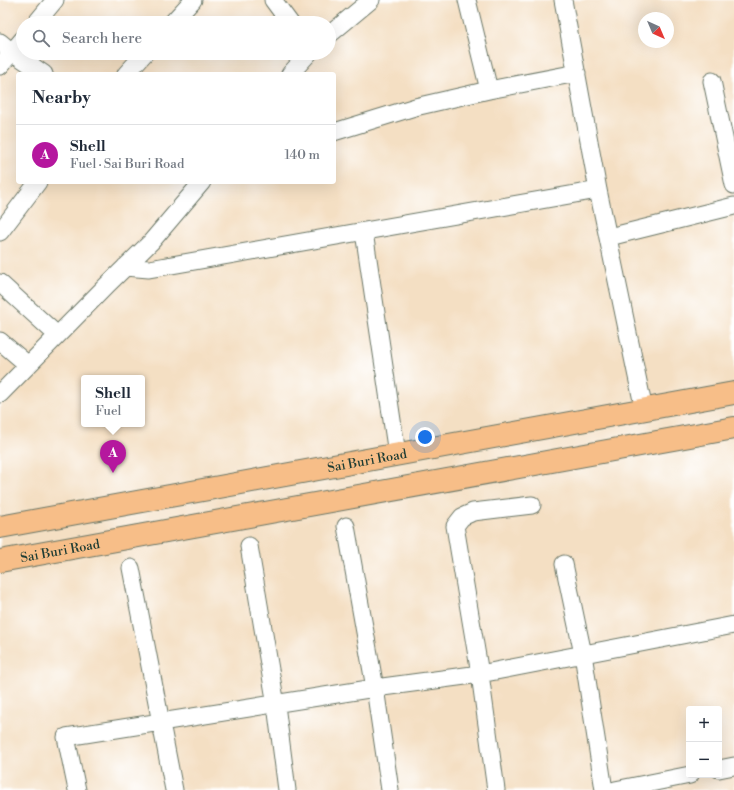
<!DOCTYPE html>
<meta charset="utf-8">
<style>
:root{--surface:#fff;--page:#f6f6f7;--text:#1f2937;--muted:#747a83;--line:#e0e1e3;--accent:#b5179e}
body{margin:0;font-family:"Libre Bodoni",serif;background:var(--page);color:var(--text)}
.controls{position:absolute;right:12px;bottom:12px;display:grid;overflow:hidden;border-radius:4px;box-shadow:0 4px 16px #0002}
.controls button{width:36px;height:36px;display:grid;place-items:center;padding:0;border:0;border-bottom:1px solid var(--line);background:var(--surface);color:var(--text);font:20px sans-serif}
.compass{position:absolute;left:638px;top:12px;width:36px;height:36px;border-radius:50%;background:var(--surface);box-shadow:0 4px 16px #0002;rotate:136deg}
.you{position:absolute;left:425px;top:437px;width:14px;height:14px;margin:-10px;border:3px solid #fff;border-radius:50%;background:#1a73e8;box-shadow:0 0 0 6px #1a73e833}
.badge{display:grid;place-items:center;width:26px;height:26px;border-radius:50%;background:var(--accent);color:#fff;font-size:13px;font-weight:700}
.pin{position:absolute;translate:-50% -33px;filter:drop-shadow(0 1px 2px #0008)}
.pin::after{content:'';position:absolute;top:21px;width:14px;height:12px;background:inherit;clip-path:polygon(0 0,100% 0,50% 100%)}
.popup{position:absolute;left:81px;top:375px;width:64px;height:52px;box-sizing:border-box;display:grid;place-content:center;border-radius:4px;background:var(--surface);filter:drop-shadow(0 1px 3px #0005);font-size:13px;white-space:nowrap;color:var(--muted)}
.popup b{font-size:15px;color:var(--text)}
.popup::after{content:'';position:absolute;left:50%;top:100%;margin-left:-8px;border:8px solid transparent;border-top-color:var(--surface)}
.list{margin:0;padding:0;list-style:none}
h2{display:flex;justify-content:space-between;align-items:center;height:52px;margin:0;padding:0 16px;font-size:17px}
h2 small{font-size:13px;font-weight:400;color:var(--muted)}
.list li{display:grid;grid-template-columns:26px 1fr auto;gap:12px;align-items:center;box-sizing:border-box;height:60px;padding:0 16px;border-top:1px solid var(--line)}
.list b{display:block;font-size:15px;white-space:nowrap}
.list p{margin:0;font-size:13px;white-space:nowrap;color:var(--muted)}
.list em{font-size:13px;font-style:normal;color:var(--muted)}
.icon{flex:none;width:22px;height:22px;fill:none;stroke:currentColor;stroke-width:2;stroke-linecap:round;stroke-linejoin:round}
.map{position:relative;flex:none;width:734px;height:790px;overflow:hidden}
.search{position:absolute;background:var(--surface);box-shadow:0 4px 16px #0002;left:16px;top:16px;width:320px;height:44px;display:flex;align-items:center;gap:10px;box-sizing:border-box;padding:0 14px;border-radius:22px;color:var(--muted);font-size:15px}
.panel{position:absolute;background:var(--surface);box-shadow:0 4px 16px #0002;left:16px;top:72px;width:320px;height:112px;border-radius:4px}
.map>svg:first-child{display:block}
</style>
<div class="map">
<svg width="734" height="790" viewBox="0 0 734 790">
<rect width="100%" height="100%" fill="#fff"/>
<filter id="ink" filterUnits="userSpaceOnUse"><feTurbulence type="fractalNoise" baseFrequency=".025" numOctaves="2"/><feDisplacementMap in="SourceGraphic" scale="8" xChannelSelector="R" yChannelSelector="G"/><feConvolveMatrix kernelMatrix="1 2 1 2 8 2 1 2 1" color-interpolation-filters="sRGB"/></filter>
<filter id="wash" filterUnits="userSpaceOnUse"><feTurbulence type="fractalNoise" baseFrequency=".012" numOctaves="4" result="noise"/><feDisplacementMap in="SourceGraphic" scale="16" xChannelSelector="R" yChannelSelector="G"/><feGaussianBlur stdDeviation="0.9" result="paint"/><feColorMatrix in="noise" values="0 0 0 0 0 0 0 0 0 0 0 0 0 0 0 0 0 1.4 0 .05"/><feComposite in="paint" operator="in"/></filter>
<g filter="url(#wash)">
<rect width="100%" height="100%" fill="#f4dfc3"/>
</g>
<g filter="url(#ink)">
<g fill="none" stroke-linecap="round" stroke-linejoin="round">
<defs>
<path id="street" d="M273 0 290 23
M467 0 489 90
M563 0 598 190 644 410
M36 23 55 0
M172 23 193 0
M329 35 371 0
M0 42 12 52 44 74
M0 66 23 39
M126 74 145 53
M290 74 309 53
M712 81 734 185
M334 132 415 107 489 90 577 73
M0 232 38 182
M364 232 397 454
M609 237 734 206
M125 267 149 269 598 190
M0 283 57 335
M0 341 28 365
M0 394 107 285 151 242 202 182
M346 526 375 688 390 790
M249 546 276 705 287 790
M564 564 583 654 604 790
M131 568 174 790
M719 769 734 766
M77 790 66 737 375 688 480 674 734 625
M496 790 480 674 455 526 462 517 473 512 532 505
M615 790 690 775"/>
<g id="primary">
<path id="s1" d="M0 527 734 393"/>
<path id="s2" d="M0 561 734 428"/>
</g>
</defs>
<use href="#street" stroke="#6a7666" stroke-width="19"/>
<use href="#primary" stroke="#6a7666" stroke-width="24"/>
<use href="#street" stroke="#fff" stroke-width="17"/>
<use href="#primary" stroke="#f7be88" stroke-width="22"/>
</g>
</g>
<g text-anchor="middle" stroke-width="3" stroke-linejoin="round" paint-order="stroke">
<g font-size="13" fill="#1f3d34" stroke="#fff">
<text dy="5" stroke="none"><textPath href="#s1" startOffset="373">Sai Buri Road</textPath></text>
<text dy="5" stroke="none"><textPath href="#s2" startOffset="61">Sai Buri Road</textPath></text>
</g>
</g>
</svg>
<div class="controls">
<button>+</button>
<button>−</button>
</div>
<svg class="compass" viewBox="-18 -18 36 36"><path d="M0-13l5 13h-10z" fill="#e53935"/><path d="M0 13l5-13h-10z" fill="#747a83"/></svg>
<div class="you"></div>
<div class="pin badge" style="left:113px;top:473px">A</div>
<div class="popup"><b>Shell</b>Fuel</div>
<div class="search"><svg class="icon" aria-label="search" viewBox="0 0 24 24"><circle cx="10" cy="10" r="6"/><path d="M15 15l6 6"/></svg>Search here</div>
<section class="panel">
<h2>Nearby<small></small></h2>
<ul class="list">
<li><span class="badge">A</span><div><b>Shell</b><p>Fuel · Sai Buri Road</p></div><em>140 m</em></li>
</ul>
</section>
</div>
